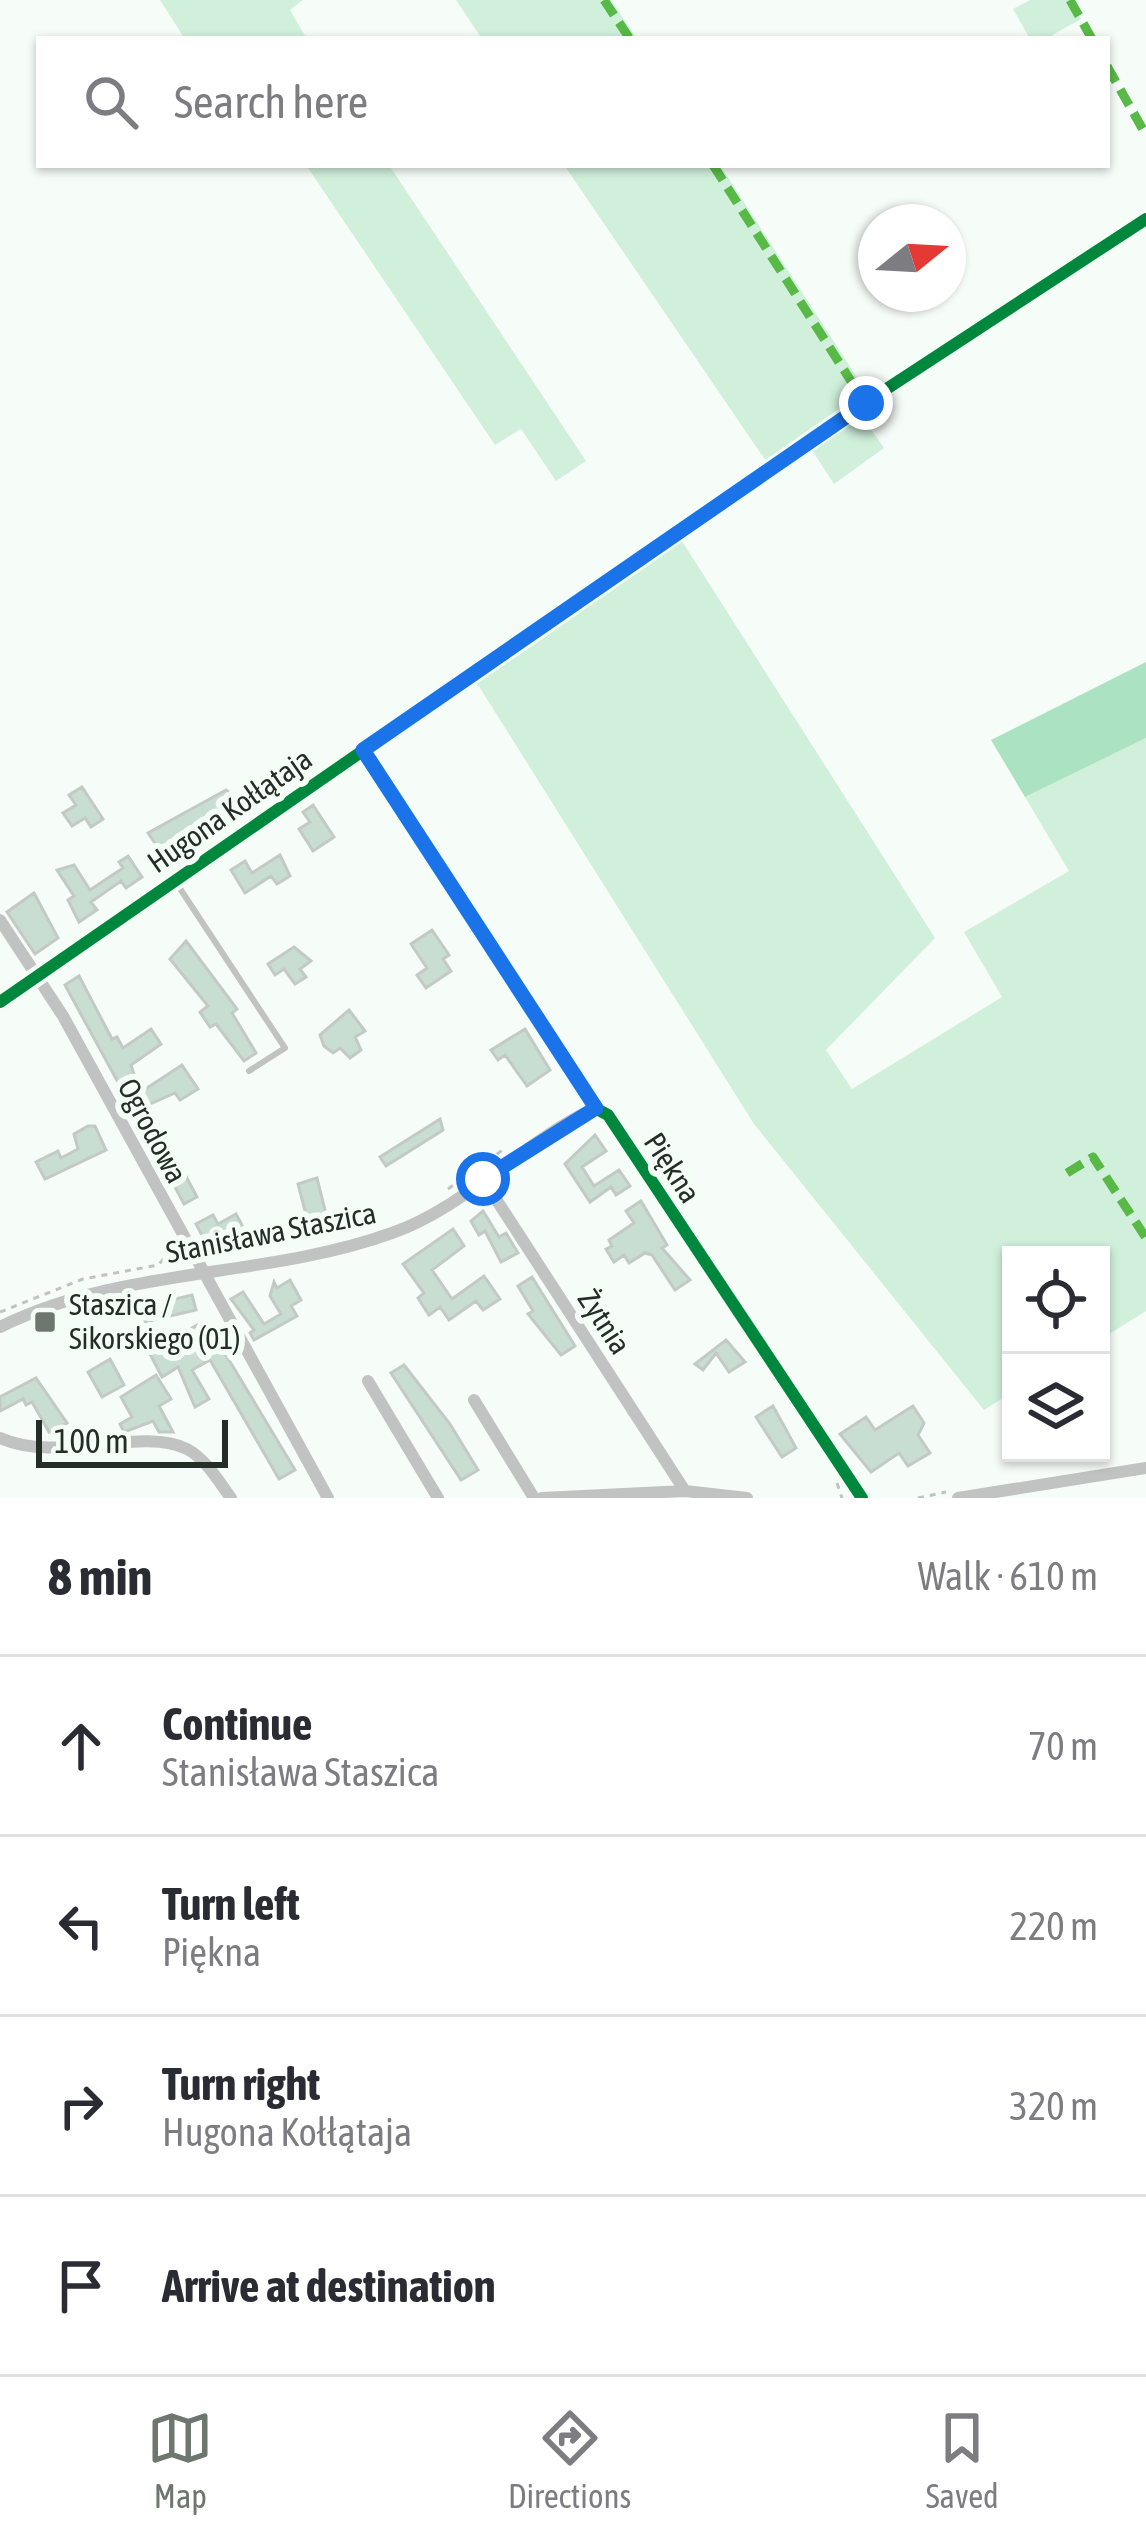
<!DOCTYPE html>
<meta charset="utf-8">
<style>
:root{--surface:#fff;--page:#f2f2f3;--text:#2b2b33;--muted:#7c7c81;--line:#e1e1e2;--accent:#6e7670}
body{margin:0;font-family:"Asap Condensed",sans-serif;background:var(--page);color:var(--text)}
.controls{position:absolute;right:36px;bottom:36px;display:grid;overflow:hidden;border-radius:0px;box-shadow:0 3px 9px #0004}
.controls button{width:108px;height:108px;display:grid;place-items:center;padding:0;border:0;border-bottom:3px solid var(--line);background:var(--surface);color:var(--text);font:60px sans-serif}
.compass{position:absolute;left:858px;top:204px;width:108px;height:108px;border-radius:50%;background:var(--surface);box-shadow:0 3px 9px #0004;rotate:72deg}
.scale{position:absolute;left:36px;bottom:30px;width:192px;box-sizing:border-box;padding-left:12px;border:6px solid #242e27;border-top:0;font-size:33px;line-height:42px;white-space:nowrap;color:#242e27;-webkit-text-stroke:9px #f4fef7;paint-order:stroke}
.stop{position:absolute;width:36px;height:36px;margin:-27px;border:9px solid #1a73e8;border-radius:50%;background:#fff}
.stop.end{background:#1a73e8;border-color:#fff;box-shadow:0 3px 12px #0008}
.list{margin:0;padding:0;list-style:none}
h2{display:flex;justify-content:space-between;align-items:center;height:156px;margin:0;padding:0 48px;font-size:51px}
h2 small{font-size:39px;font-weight:400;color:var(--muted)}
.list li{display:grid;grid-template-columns:78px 1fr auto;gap:36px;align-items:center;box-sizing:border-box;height:180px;padding:0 48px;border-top:3px solid var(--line)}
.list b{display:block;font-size:45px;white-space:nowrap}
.list p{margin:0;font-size:39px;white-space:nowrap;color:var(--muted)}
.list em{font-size:39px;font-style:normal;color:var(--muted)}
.icon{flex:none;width:66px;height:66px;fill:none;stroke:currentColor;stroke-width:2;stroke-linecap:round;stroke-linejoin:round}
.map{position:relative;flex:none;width:1146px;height:1498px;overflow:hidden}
.search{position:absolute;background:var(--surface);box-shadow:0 3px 9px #0004;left:36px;right:36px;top:36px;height:132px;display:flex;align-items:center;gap:30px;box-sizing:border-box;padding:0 42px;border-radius:0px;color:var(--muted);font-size:45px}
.sheet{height:876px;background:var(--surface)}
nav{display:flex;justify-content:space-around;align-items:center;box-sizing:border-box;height:168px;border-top:3px solid var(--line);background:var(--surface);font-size:33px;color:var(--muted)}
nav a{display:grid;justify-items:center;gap:6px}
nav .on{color:var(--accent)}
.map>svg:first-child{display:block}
</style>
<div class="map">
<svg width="1146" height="1498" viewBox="0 0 1146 1498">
<rect width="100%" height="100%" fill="#f6fcf8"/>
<path fill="#d0f0db" d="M160 0H303L290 10 307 39H185Z
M456 0H611L637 39H482Z
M1030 0H1070L1081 19 1045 39H1030L1013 9Z
M306 165H389L586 461 556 481 521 429 495 445Z
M564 165H720L869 396 770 467Z
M859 412 884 448 834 484 810 447Z
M680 538 935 938 826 1050 852 1089 1002 997 964 932 1069 871 1025 797 1146 738V1311L1101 1339V1255H1011V1393L984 1410 754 1124 475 680Z"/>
<path fill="#aae2c2" d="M1146 662V738L1025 797 991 740Z"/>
<path fill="#c9ded2" stroke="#c3cac5" stroke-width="3" d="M82 787 103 819 91 827 85 818 72 826 63 813 76 805 69 795Z
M226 790 241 803 162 853 148 833Z
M313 805 334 837 313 851 299 829 310 822 303 812Z
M280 855 290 876 277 884 271 876 245 893 231 870 245 861 252 873Z
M128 856 142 877 126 888 121 881 91 902 97 910 79 922 68 900 74 896 57 870 74 865 90 890 123 868 119 862Z
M34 893 58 938 35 954 7 912Z
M432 930 449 955 443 959 451 971 426 988 417 975 427 968 411 944Z
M186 941 237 1009 232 1013 256 1053 244 1061 216 1024 210 1027 200 1012 208 1006 170 959Z
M294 947 311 961 300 969 306 977 295 984 284 969 275 975 268 964Z
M79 976 112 1039 117 1037 123 1048 151 1029 161 1044 131 1065 135 1078 120 1086 65 985Z
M349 1010 365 1031 355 1037 361 1050 350 1058 340 1048 333 1053 324 1046 320 1035Z
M525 1029 550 1070 527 1086 505 1055 498 1060 491 1050Z
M182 1065 198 1089 180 1100 175 1093 150 1104 141 1092Z
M440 1119 443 1130 386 1166 380 1157Z
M158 1124 197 1197 184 1204 145 1131Z
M88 1126H95L106 1150 45 1179 36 1162 58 1151 61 1158 78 1149 74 1134Z
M595 1135 606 1151 582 1167 594 1186 619 1170 630 1186 616 1195 611 1187 590 1202 565 1164Z
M317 1178 329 1226 310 1230 298 1184Z
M641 1201 667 1245 662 1248 690 1280 675 1290 652 1255 645 1253 629 1263 624 1255 614 1262 606 1249 612 1246 609 1240 634 1223 626 1211Z
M483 1211 499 1237 506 1233 518 1253 501 1262 485 1231 479 1235 471 1221Z
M236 1214 242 1225 208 1247 196 1224 213 1215 218 1224Z
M453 1229 464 1246 432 1270 452 1299 484 1276 500 1299 483 1310 476 1301 449 1320 440 1307 429 1315 418 1298 424 1293 403 1264Z
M532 1277 575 1346 561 1355 528 1314 533 1311 518 1286Z
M290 1280 301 1300 291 1306 297 1316 254 1340 250 1333 254 1330 231 1299 243 1292 264 1324 281 1314 270 1296 274 1282 277 1288Z
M192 1295 196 1310 145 1322 141 1307Z
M197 1325 208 1345 217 1340 295 1470 279 1479 210 1360 192 1370 209 1399 195 1407 178 1367 162 1377 149 1352Z
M726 1340 745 1362 729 1372 716 1353 703 1370 695 1364Z
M110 1359 124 1385 102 1397 88 1372Z
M404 1365 450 1424 478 1470 461 1480 391 1373Z
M156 1375 171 1399 159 1406 173 1432H159L153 1421 124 1432 120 1424 132 1417 121 1397Z
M36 1378 67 1423 49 1432 32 1402 26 1405 23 1399 0 1411V1397Z
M773 1406 796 1448 782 1457 756 1417Z
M913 1406 924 1423 918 1435 930 1453 908 1466 899 1453 871 1472 840 1434 866 1417 875 1430Z"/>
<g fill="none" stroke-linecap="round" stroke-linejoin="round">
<path stroke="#c0c3c1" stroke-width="3" stroke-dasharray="6 6" stroke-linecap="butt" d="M448 1189 504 1149
M0 1312 83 1279 158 1265 175 1247
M837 1483 842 1498
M918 1498 946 1492"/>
<path stroke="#c0c3c1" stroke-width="6" d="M175 881 285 1048 249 1071"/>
<path stroke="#c0c3c1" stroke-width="12" d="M363 750 595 1108 608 1115 862 1498
M0 920 63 1016 328 1498
M0 1002 865 403 1146 219
M483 1179 685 1491
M0 1327C123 1266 264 1279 392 1233 466 1207 524 1141 595 1108
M368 1381 438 1498
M474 1400 534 1498
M0 1438C57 1464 141 1426 187 1449 206 1459 219 1482 231 1498
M542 1498 685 1491 747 1498
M958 1498 1146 1468"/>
<path stroke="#58b947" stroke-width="9" stroke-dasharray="18 9" stroke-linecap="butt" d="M604 0 630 39
M1070 0 1092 39
M1107 66 1146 135
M713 165 865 403
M1067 1173 1093 1157 1146 1238"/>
<defs>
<path id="cycleway" d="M363 750 595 1108 608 1115 862 1498
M0 1002 865 403 1146 219"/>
</defs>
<use href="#cycleway" stroke="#f4fef7" stroke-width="20"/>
<use href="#cycleway" stroke="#00873e" stroke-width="12"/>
</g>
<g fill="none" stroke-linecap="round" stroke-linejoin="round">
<path stroke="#1a73e8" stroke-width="15" d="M483 1179 596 1108 363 750 866 403"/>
</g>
<rect fill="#6e7670" stroke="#f4fef7" stroke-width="4.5" x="33" y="1310" width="24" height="24" rx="6"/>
<g text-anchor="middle" stroke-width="12" stroke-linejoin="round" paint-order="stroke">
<g font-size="30" fill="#242e27" stroke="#f4fef7">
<text transform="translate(230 811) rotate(-35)" y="10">Hugona Kołłątaja</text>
<text transform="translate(152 1131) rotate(62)" y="10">Ogrodowa</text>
<text transform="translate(672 1168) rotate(57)" y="10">Piękna</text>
<text transform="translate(271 1233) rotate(-11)" y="10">Stanisława Staszica</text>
<text transform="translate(604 1322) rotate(57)" y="10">Żytnia</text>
</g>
<g font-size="30" fill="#242e27" stroke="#f4fef7" text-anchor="start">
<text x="69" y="1315">Staszica /<tspan x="69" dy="34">Sikorskiego (01)</tspan></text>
</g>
</g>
</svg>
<div class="controls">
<button><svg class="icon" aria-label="locate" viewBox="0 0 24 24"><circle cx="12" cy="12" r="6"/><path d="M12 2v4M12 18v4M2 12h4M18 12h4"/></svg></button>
<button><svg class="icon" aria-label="layers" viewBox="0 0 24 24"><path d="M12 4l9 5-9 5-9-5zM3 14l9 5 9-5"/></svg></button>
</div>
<svg class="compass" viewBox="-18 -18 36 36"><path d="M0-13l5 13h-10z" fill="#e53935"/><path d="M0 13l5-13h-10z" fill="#7c7c81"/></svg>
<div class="scale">100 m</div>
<div class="stop" style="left:483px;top:1179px"></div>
<div class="stop end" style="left:866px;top:403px"></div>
<div class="search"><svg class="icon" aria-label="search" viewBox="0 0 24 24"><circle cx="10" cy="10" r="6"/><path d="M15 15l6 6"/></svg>Search here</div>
</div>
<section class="sheet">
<h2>8 min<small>Walk · 610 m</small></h2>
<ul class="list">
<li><svg class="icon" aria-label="ahead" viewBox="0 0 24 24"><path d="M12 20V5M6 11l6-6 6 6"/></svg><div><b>Continue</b><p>Stanisława Staszica</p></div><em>70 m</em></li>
<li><svg class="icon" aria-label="left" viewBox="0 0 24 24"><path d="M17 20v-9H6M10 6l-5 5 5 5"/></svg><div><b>Turn left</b><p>Piękna</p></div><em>220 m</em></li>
<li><svg class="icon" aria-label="right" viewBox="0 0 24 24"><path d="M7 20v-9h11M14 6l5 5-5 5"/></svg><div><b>Turn right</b><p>Hugona Kołłątaja</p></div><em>320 m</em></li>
<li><svg class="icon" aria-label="arrive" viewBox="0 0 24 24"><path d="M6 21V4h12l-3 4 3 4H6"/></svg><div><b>Arrive at destination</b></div></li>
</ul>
</section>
<nav>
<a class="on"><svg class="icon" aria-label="map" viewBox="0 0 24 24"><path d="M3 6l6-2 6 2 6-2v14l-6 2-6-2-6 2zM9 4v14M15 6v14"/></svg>Map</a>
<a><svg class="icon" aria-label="directions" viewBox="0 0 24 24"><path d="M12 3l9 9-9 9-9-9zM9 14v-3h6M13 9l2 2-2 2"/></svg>Directions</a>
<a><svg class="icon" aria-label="saved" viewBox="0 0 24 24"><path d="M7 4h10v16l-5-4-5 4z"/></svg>Saved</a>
</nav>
